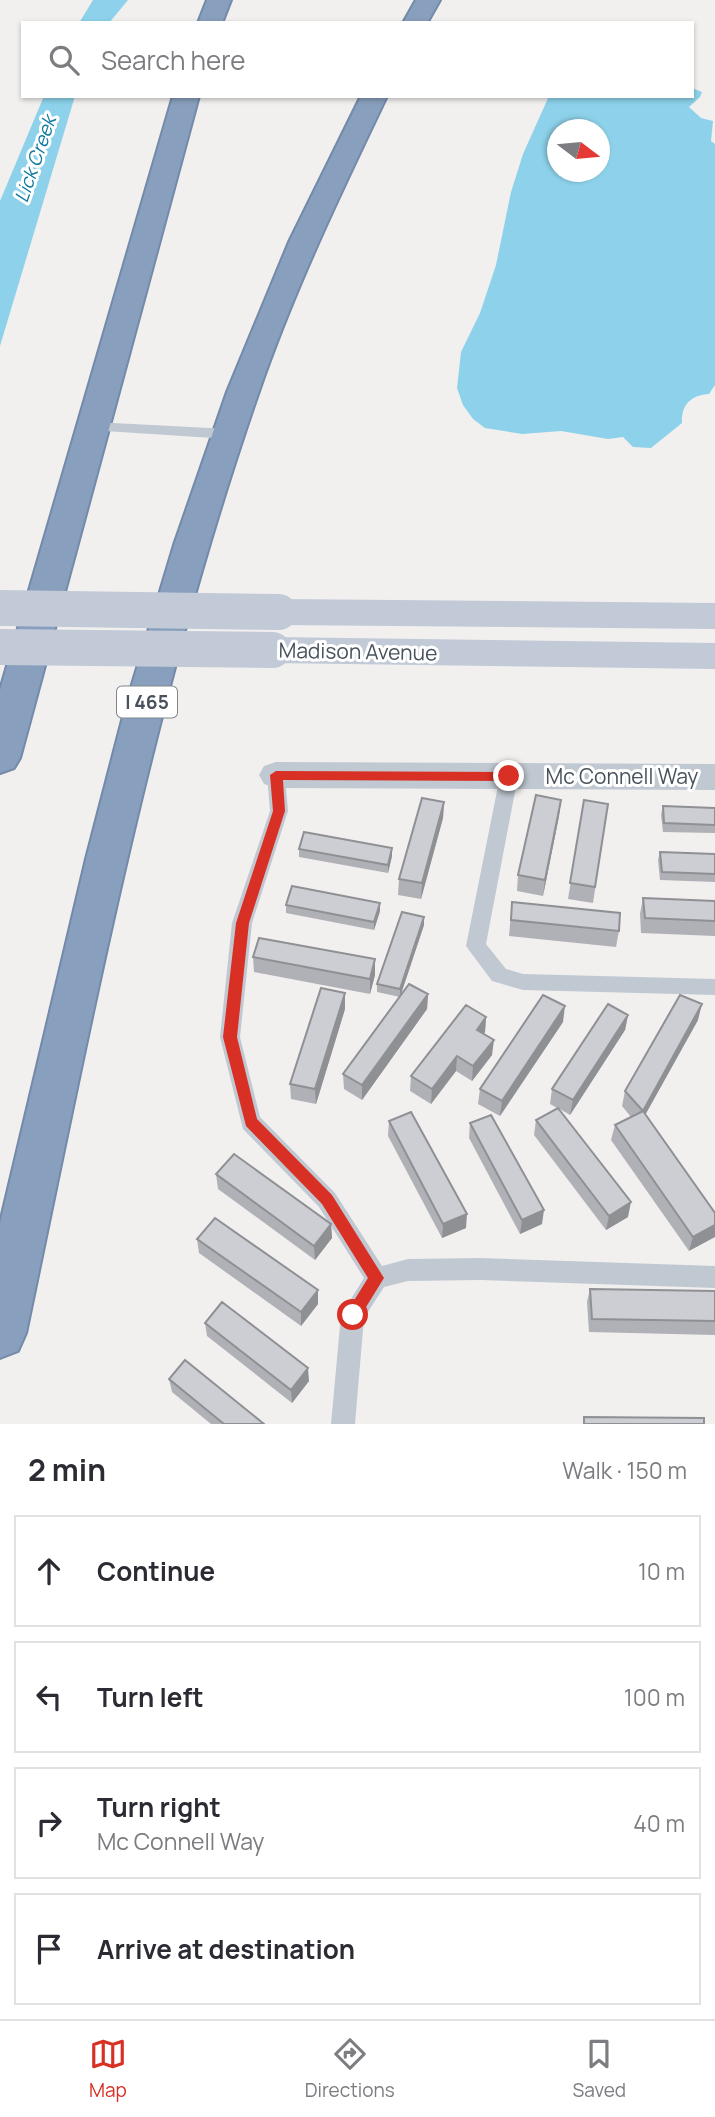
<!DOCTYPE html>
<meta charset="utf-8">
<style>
:root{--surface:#fff;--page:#f2f2f3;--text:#2b2b33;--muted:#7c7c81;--line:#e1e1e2;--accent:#d93025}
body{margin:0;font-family:Manrope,sans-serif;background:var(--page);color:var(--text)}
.compass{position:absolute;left:547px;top:119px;width:63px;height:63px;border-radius:50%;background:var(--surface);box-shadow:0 2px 5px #0004;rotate:106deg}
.stop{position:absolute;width:21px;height:21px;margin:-16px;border:5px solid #d93025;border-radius:50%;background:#fff}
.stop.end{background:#d93025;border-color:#fff;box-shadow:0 2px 7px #0008}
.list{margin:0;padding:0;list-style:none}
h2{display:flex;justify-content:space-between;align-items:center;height:91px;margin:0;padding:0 28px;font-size:30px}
h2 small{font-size:23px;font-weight:400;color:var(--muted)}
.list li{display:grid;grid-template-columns:46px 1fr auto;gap:21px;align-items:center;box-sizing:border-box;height:112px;margin:0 14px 14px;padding:0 14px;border:2px solid var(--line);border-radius:0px}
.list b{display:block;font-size:26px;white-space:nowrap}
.list p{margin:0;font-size:23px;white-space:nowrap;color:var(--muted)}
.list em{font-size:23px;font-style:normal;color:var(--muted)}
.icon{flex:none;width:38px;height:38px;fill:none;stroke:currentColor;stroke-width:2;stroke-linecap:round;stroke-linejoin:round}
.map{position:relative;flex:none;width:715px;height:1424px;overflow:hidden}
.search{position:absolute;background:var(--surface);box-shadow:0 2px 5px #0004;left:21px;right:21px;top:21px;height:77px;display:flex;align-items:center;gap:18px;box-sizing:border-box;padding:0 24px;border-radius:0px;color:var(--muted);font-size:26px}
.sheet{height:595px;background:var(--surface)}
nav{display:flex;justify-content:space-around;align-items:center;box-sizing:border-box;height:98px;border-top:2px solid var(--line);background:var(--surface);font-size:19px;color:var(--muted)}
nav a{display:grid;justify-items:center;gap:4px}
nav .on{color:var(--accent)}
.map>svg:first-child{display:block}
</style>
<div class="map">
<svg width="715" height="1424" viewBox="0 0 715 1424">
<rect width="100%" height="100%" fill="#f2efef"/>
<path fill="#8dd2ea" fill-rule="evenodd" d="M93 0H128L109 23H79Z
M692 88 702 92 700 97 689 107 701 118 713 121 711 141 715 144V385L709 394C691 395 681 405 682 423L651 448 633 447 623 437 608 439 561 431 522 434 485 428 473 419 463 405 457 388 461 352 480 313 496 265 511 192 523 154 549 96H692ZM558 130H600V172H558Z
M44 96H75L0 346V201Z"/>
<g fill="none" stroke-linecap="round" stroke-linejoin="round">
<defs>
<path id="highway" d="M207 0H231L222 23H198Z
M416 0H440L427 23H403Z
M173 96H199L20 758 14 768 0 773V690Z
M361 96H387C340 194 293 292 258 394 152 700 92 1018 26 1333L18 1351 0 1358V1223L86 859 127 701 174 545 227 392 289 242Z"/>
</defs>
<use href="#highway" stroke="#748aa9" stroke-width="4"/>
<path fill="#c0c9d1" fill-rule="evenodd" d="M94 422 229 429 236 434 229 439 89 430 87 427 89 424Z
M276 768 282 770 285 775 288 811 252 923 240 1037 260 1117 335 1193 382 1266 408 1259 481 1258 715 1266V1288L481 1280 408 1281 384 1287 364 1318 355 1424H331L341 1315 364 1278 319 1207 243 1129 220 1037 232 923 270 811 267 775 270 770Z
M509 769 515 771 518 776 486 944 506 969 523 974 715 979V995L523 990 492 981 466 946 500 776 503 771Z"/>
<path fill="#c0c9d1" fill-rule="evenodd" d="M276 762 715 764V790L276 788 264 784 259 775 264 766Z"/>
<path fill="#c1cad6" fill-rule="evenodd" d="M279 599 715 603V629L279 625 266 621 261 612 266 603Z
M273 637 715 643V669L273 663 260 659 254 650 260 641Z"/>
<use href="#highway" fill="#889fbd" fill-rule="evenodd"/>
<path stroke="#c1cad6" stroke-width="36" d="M0 608 279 612
M0 647 273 650"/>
</g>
<path fill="#afb1b6" d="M561 800 559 816 543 896 517 891 518 875Z
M584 800 608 804 593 903 568 899Z
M444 802 443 818 421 899 398 895 399 879Z
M663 806 715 808V833L663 832 661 815Z
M299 849 392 856 388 873 299 857Z
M660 852 715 854V882L660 880 658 860Z
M643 898 715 901V936L641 933 640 914Z
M512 902 619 931 616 947 509 936Z
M286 905 380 911 374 930 286 913Z
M424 925 400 997 428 994 427 1009 362 1100 344 1089 343 1074 400 997 377 992V984Z
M253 957 375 975 370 994 254 972Z
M345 1009 316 1104 291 1099 290 1084Z
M628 1015 625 1030 570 1115 558 1108 628 1217 606 1230 534 1135 536 1120 557 1108 550 1104 552 1089Z
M486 1017 485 1032 484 1034 492 1055 472 1081 456 1071 431 1104 410 1091 411 1076Z
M698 1020 645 1115 715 1213 689 1251 611 1140 615 1125 631 1117 622 1106 625 1091Z
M563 1022 500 1116 478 1104 480 1089Z
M389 1121 466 1228 442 1238 388 1136Z
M470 1123 542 1224 520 1234 469 1138Z
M216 1174 331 1224 332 1238 315 1260 218 1189Z
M197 1239 318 1290V1304L301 1326 199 1253Z
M590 1289 715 1291V1335L589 1332 587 1302Z
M205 1323 309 1381 292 1403 207 1336Z
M169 1379 264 1424H211L172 1392Z"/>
<path fill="#8f9094" d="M561 800 559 816 543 896 545 880Z
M444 802 443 818 421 899 422 883Z
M392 848V856L388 873V865Z
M380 903V911L374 930V922Z
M424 917V925L400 997V989Z
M375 959V975L370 994V979Z
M345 993V1009L316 1104 315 1089Z
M428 994 427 1009 362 1100V1085Z
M702 1004 698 1020 639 1126 643 1111Z
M565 1006 563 1022 500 1116 502 1101Z
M628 1015 625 1030 570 1115 573 1100Z
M486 1017 485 1032 475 1045 477 1030Z
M494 1040 492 1055 472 1081 473 1066Z
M457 1056 456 1071 431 1104 432 1089Z
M631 1202 628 1217 606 1230 609 1216Z
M544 1210 542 1224 520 1234 522 1220Z
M467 1214 466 1228 442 1238 443 1224Z
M331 1224 332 1238 315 1260 314 1246Z
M715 1225V1237L689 1251 693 1237Z
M318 1290V1304L301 1326V1312Z
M308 1368 309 1381 292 1403 291 1390Z"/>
<path fill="#ccced4" stroke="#8f9094" stroke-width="2" d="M536 795 561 800 545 880 518 875Z
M422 798 444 802 422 883 399 879Z
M584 800 608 804 595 887 570 883Z
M663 806 715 808V825L664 823Z
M304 832 392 848 388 865 299 849Z
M660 852 715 854V874L662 872Z
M292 886 380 903 374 922 286 905Z
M643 898 715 901V921L645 918Z
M512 902 620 913 619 931 511 920Z
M402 912 424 917 400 989 377 984Z
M259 938 375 959 370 979 253 957Z
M409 984 428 994 362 1085 343 1074Z
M321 988 345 993 315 1089 290 1084Z
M543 995 565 1006 502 1101 480 1089Z
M680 995 702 1004 643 1111 625 1091Z
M608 1004 628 1015 573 1100 552 1089Z
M466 1005 486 1017 477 1030 494 1040 473 1066 457 1056 432 1089 411 1076Z
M558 1108 631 1202 609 1216 536 1120Z
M643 1111 715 1213V1225L693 1237 615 1125Z
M411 1112 467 1214 443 1224 389 1121Z
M491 1115 544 1210 522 1220 470 1123Z
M234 1154 331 1224 314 1246 216 1174Z
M215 1218 318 1290 301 1312 197 1239Z
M590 1289 715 1291V1321L592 1319Z
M222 1302 308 1368 291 1390 205 1323Z
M185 1360 264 1424H224L169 1379Z
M584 1417 704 1418V1424H584Z"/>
<path fill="#d93025" d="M276 771 509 772 515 776 509 781 283 780 285 811 249 923 237 1037 257 1119 332 1195 384 1278 358 1320 353 1322 347 1320 345 1315 368 1278 322 1204 246 1126 223 1037 236 923 273 811 270 775Z"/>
<g text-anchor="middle" stroke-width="6" stroke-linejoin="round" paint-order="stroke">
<g font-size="19" font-style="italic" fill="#107aa0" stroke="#fff">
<text transform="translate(35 159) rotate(-71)" y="7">Lick Creek</text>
</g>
<rect fill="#fff" stroke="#7f868d" stroke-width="2" x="117" y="686.5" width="60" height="31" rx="5"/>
<g font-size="19" font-weight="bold" fill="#48525c">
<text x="147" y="709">I 465</text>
</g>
<g font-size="21" fill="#48525c" stroke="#fff">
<text transform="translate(358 652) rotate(1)" y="7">Madison Avenue</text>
<text x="622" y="784">Mc Connell Way</text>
</g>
</g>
</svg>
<svg class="compass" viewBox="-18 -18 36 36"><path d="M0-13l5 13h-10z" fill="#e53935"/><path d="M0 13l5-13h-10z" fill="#7c7c81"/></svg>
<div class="stop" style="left:353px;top:1315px"></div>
<div class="stop end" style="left:509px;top:776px"></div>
<div class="search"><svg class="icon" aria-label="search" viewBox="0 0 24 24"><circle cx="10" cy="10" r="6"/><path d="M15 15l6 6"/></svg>Search here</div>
</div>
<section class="sheet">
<h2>2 min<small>Walk · 150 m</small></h2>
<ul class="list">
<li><svg class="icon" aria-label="ahead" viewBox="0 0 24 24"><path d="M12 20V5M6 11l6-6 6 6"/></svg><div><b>Continue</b></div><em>10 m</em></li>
<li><svg class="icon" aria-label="left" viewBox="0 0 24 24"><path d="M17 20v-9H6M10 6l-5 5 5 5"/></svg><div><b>Turn left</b></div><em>100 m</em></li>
<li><svg class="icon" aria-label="right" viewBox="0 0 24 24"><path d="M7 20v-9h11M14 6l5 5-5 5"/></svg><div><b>Turn right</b><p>Mc Connell Way</p></div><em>40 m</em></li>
<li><svg class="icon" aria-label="arrive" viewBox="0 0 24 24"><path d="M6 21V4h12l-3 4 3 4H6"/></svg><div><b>Arrive at destination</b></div></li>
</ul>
</section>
<nav>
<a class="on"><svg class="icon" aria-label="map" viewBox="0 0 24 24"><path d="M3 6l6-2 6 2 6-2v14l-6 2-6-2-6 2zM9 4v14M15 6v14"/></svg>Map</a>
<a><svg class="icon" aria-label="directions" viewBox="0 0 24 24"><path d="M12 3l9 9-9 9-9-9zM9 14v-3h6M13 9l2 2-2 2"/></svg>Directions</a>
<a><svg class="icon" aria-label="saved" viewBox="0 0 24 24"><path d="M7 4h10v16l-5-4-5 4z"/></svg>Saved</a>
</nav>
